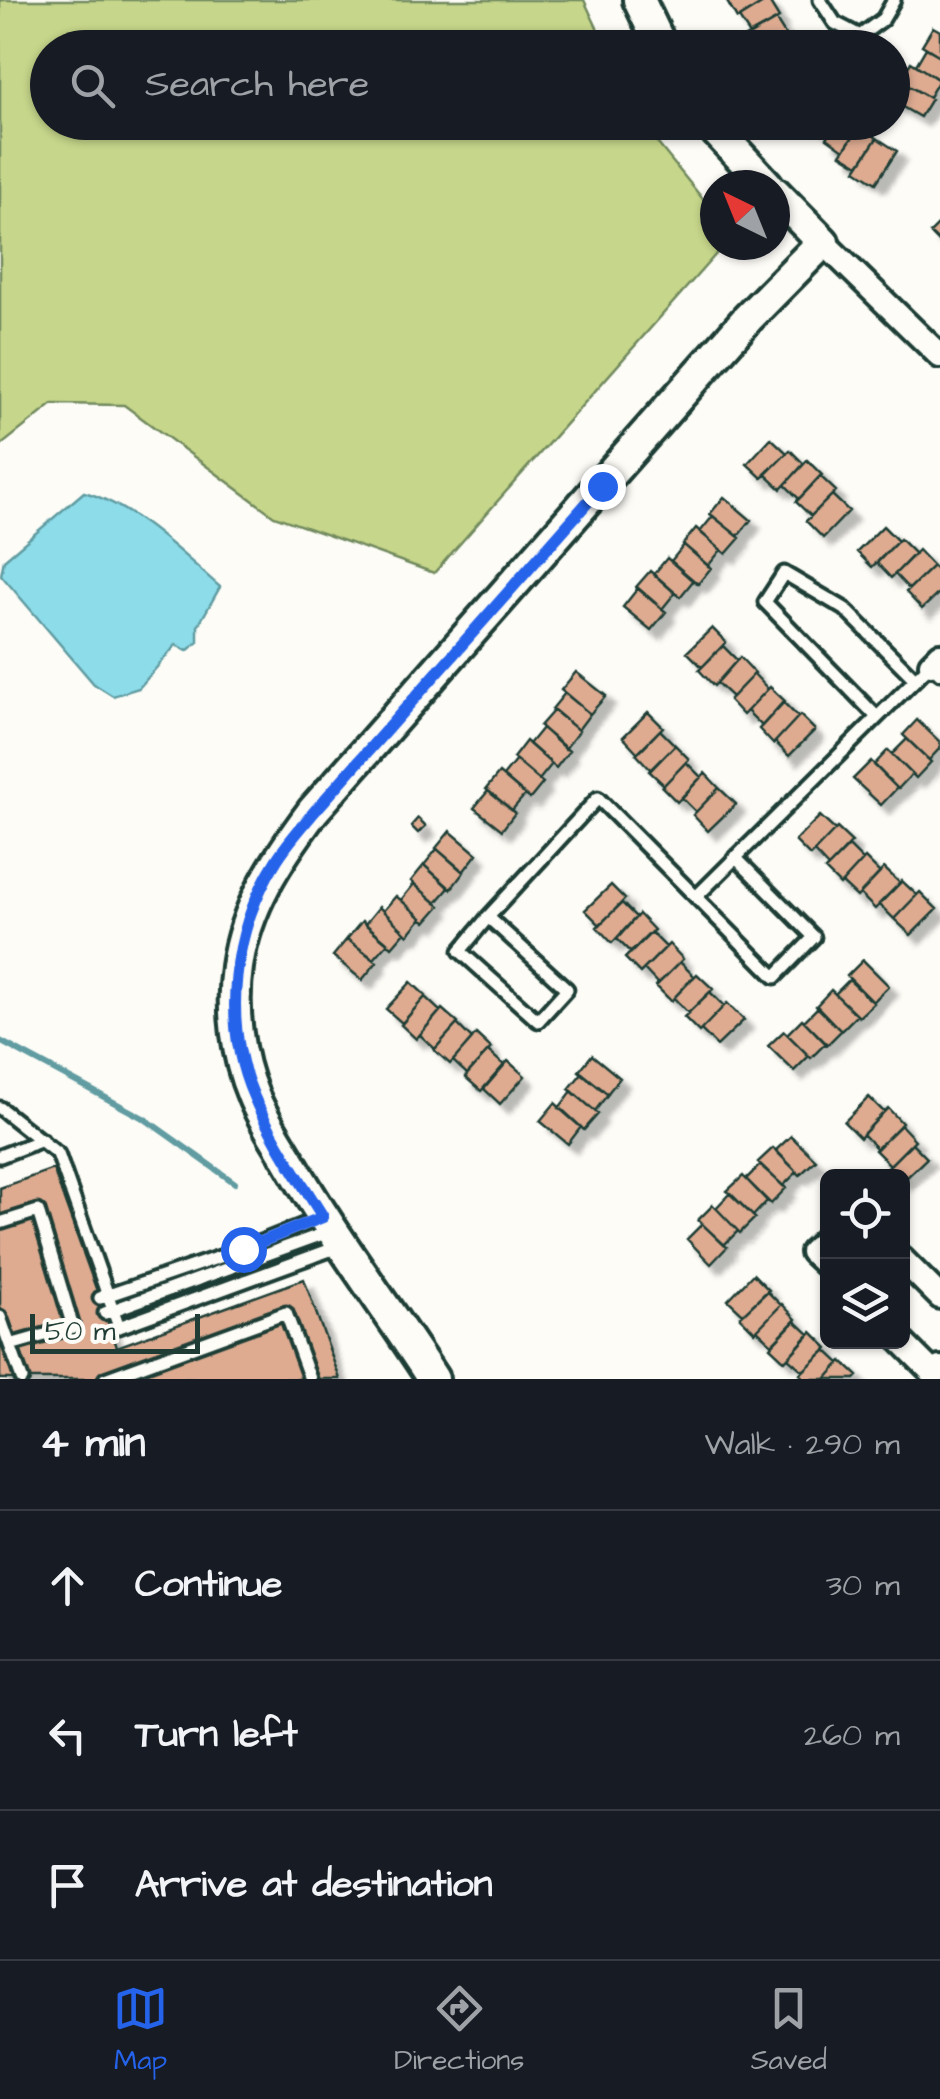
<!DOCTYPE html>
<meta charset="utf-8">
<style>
:root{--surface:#171b24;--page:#20242c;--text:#f1f3f6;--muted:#9ea1a6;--line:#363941;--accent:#2563eb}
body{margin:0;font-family:"Architects Daughter",sans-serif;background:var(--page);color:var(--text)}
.controls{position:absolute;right:30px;bottom:30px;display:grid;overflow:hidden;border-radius:15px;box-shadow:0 2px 8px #0004}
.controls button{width:90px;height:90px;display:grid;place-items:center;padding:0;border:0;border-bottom:2px solid var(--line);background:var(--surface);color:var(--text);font:50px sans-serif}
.compass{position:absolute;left:700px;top:170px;width:90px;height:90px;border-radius:50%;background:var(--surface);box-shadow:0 2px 8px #0004;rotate:317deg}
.scale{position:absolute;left:30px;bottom:25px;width:170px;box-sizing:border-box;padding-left:10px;border:5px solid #1f3d34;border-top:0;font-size:28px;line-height:35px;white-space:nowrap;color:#1f3d34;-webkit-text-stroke:8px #fdfcf7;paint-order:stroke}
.stop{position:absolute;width:30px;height:30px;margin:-22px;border:8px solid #2563eb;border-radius:50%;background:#fff}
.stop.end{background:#2563eb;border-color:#fff;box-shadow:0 2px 10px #0008}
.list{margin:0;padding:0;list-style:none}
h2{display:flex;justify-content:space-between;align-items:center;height:130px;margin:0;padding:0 40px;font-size:42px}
h2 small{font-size:32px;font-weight:400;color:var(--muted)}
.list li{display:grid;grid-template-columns:65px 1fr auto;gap:30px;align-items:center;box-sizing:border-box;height:150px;padding:0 40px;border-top:2px solid var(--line)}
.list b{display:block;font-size:38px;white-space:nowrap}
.list em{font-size:32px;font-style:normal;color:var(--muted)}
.icon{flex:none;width:55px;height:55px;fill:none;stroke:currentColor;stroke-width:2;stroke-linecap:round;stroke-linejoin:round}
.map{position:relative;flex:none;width:940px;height:1379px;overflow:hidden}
.search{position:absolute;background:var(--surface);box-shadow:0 2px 8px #0004;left:30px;right:30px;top:30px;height:110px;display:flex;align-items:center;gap:25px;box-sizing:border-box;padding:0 35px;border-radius:55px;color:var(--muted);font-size:38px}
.sheet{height:580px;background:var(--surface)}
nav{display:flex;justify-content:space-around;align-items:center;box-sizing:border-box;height:140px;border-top:2px solid var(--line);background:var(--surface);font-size:28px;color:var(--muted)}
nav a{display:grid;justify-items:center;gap:5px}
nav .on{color:var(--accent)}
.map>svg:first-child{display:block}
</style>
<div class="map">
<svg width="940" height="1379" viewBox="0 0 940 1379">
<defs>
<filter id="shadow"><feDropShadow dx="9" dy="9" stdDeviation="2.5" flood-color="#0004"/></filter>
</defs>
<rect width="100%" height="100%" fill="#fdfcf7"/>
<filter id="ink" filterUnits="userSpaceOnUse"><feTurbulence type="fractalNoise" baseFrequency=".01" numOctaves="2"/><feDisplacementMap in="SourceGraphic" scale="20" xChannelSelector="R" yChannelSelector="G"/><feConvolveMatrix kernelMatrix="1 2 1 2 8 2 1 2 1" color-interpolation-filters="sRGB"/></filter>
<g filter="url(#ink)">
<path fill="#c6d68a" stroke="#728a5f" stroke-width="2.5" d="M0 0H584L606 47 48 48V122L641 123 715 214V245H724L434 573 274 516 124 405 53 404 0 446Z"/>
<path fill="#8ddcea" stroke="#619ca1" stroke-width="2.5" d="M84 492C133 505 182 554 220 587L198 626V642L187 651 176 645 139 688 113 696 94 684 1 575 4 560Z"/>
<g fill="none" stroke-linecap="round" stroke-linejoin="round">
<path stroke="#619ca1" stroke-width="6" d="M0 1041 145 1119 235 1183"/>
</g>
<path fill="#deab91" stroke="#1f3d34" stroke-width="2.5" filter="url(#shadow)" d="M726 0H765L766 1 737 19Z
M768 0 779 18 750 35 739 18Z
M776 20 788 39 772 48H752L745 37Z
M933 27 940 31V56L922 45Z
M792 36 799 48H772L785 41Z
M926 48 940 56V81L916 65Z
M911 62 939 80 929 97 900 81Z
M900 81 931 99 920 117 892 101V93Z
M812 122H837L830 134Z
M837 122H863L844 150 827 138Z
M860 126 877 138 859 165 841 154Z
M877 138 897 151 876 183 856 170Z
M940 223V243L930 233Z
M771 438 787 453 762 478 747 464Z
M790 450 804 464 781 489 765 474Z
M807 460 822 475 799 499 785 485Z
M820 476 836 491 811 516 796 502Z
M832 495 849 511 823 538 806 521Z
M724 497 751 520 738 536 710 514Z
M713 516 740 538 726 554 700 532Z
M883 526 898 541 872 567 857 552Z
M696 528 721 550 708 566 683 544Z
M900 539 915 554 891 578 877 563Z
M684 545 711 568 698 584 671 561Z
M918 550 933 566 909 589 895 574Z
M667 558 693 581 680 597 654 574Z
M933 566 940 573V592L922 609 906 592Z
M650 571 675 593 662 609 636 587Z
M638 588 666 612 651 630 623 607Z
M712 628 726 642 702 667 687 652Z
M723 646 737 660 714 686 699 670Z
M740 657 755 673 732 697 717 683Z
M576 672 606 696 590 714 561 690Z
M754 674 768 689 743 715 729 700Z
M770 687 785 701 762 726 747 711Z
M565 693 590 714 578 730 552 709Z
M783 702 798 717 773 744 759 729Z
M554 710 579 731 565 749 540 726Z
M648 712 663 727 638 753 623 737Z
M800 715 815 730 789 756 775 742Z
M917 720 940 742V748L929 760 903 735Z
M542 728 569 751 556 768 529 744Z
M660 730 675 745 651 770 636 754Z
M907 739 931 762 916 778 892 754Z
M526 741 552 764 539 780 513 758Z
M675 745 689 759 664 785 649 771Z
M888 750 912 774 898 789 874 765Z
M516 760 543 783 530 799 503 776Z
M871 761 897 788 881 805 853 779Z
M686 762 701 777 677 802 662 787Z
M499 773 525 795 512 810 486 789Z
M705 773 719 788 696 812 682 798Z
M719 788 736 804 708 831 693 815Z
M488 791 515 813 502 830 474 808Z
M820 816 835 830 810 856 795 841Z
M418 818 426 826 418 833 411 826Z
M837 828 852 842 828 867 814 852Z
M450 831 477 854 463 872 436 848Z
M849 846 863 860 840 885 825 870Z
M437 849 464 872 451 889 424 865Z
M865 858 880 873 857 897 842 883Z
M424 865 449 888 436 903 411 881Z
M884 868 900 883 875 909 860 894Z
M902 881 917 895 894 919 879 904Z
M414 884 440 906 426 922 401 900Z
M611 885 625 899 600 925 585 910Z
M920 892 937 909 911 935 894 919Z
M396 896 422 918 408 935 383 911Z
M622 903 636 917 612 943 597 927Z
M379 907 405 932 392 947 365 924Z
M639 914 654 930 631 953 617 939Z
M362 921 388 943 374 959 347 939Z
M651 932 666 947 640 973 625 958Z
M347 939 377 962 362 980 333 956Z
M669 944 683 959 658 984 644 969Z
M863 960 889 986 873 1002 847 976Z
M680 962 694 976 671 1001 656 986Z
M697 974 713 989 688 1013 674 998Z
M849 980 874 1003 859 1017 835 994Z
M411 982 426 996 402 1023 386 1009Z
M831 990 857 1015 841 1031 816 1006Z
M710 992 724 1006 699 1032 684 1017Z
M425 997 440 1011 416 1039 401 1025Z
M727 1003 744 1020 717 1046 701 1030Z
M818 1007 841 1031 827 1045 804 1021Z
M442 1009 458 1023 435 1049 420 1035Z
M802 1019 826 1043 811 1058 787 1034Z
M457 1024 472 1039 450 1064 434 1050Z
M784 1031 809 1056 794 1071 768 1046Z
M476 1034 491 1048 467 1074 453 1061Z
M488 1051 504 1065 481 1091 465 1077Z
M592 1055 620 1078 607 1094 579 1071Z
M508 1061 525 1076 500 1104 484 1089Z
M582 1073 608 1094 595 1111 569 1089Z
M572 1091 598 1114 584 1130 559 1108Z
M869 1097 884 1112 860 1138 844 1122Z
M555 1103 581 1127 568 1144 540 1121Z
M888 1108 902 1123 877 1149 863 1134Z
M901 1125 915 1140 890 1165 875 1150Z
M791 1136 816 1160 800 1175 776 1150Z
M912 1143 927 1158 902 1182V1176H895L887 1168Z
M773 1148 797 1172 783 1186 758 1162Z
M760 1165 786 1188 771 1204 746 1179Z
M53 1169 117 1347 304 1279 340 1379H0V1188Z
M743 1176 767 1201 753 1216 727 1191Z
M730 1193 755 1218 740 1233 716 1208Z
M713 1205 738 1231 724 1245 698 1220Z
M702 1224 727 1247 711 1264 687 1239Z
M753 1274 769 1290 743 1314 728 1300Z
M767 1291 781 1305 755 1332 740 1317Z
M782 1304 796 1319 772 1344 757 1330Z
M795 1321 809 1334 785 1361 770 1347Z
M812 1332 828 1348 803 1371 788 1358Z
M826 1350 840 1363 826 1379H804L800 1374Z
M842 1361 858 1376 855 1379H826Z"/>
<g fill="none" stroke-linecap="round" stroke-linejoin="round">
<defs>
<path id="lane" d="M820 0 835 23 860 36 883 19 894 0
M876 716 765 602 784 573 845 609 915 679
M697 896 931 664 940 673
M488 917 598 798 775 977 814 937 735 857
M488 917 567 989 538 1021 460 951Z
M0 1108 58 1154 119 1327 338 1247
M0 1156 42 1140
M0 1223 38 1211 73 1327 10 1345
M100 1298 243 1249 323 1217
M105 1313 331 1231
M0 1317 22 1379
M105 1379 286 1313 310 1379"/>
<path id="street" d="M823 242 940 356
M931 664 940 655
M828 1237 812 1252 828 1267
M902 1259 940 1297
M902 1342 934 1374 940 1368"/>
<path id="secondary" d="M639 0 662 48
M708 122 767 185
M433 1379C386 1306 333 1237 290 1162 277 1140 262 1118 253 1095 237 1057 231 1008 237 967 245 907 278 858 313 811L748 318 823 242 775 193"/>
</defs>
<use href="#lane" stroke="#1f3d34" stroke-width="19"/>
<use href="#street" stroke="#1f3d34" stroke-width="30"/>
<use href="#secondary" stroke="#1f3d34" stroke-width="38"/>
<use href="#lane" stroke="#fdfcf7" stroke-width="11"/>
<use href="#street" stroke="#fdfcf7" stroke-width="22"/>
<use href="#secondary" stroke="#fdfcf7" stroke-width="30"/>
</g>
</g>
<g fill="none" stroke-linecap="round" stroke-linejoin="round" filter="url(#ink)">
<path stroke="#2563eb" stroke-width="12" d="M243 1249 323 1217C299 1178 272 1139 254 1097 221 1022 233 929 276 861 287 843 301 828 314 812L602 486"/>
</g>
</svg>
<div class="controls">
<button><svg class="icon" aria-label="locate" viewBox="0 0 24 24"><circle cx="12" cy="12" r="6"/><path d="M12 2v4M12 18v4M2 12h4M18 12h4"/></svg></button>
<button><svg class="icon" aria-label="layers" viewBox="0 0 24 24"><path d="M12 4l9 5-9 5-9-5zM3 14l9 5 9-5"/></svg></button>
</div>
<svg class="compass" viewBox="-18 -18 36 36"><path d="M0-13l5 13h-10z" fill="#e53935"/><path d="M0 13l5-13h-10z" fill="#9ea1a6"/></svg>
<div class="scale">50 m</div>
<div class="stop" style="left:243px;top:1249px"></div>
<div class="stop end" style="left:602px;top:486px"></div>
<div class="search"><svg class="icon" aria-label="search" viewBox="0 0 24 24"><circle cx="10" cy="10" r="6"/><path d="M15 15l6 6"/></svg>Search here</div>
</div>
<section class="sheet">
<h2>4 min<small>Walk · 290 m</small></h2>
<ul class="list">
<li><svg class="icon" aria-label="ahead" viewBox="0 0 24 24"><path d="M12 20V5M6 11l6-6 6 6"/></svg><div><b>Continue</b></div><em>30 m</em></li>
<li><svg class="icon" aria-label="left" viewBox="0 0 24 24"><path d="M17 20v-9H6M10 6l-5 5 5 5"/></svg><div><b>Turn left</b></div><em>260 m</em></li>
<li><svg class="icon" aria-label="arrive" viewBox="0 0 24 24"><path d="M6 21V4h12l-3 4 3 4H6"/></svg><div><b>Arrive at destination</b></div></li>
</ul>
</section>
<nav>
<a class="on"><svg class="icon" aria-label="map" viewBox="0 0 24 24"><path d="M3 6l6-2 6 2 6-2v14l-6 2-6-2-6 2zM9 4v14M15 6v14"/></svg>Map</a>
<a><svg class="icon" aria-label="directions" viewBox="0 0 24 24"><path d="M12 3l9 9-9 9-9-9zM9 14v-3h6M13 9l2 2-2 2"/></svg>Directions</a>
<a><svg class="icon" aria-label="saved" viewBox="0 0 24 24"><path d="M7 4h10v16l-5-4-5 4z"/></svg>Saved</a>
</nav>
